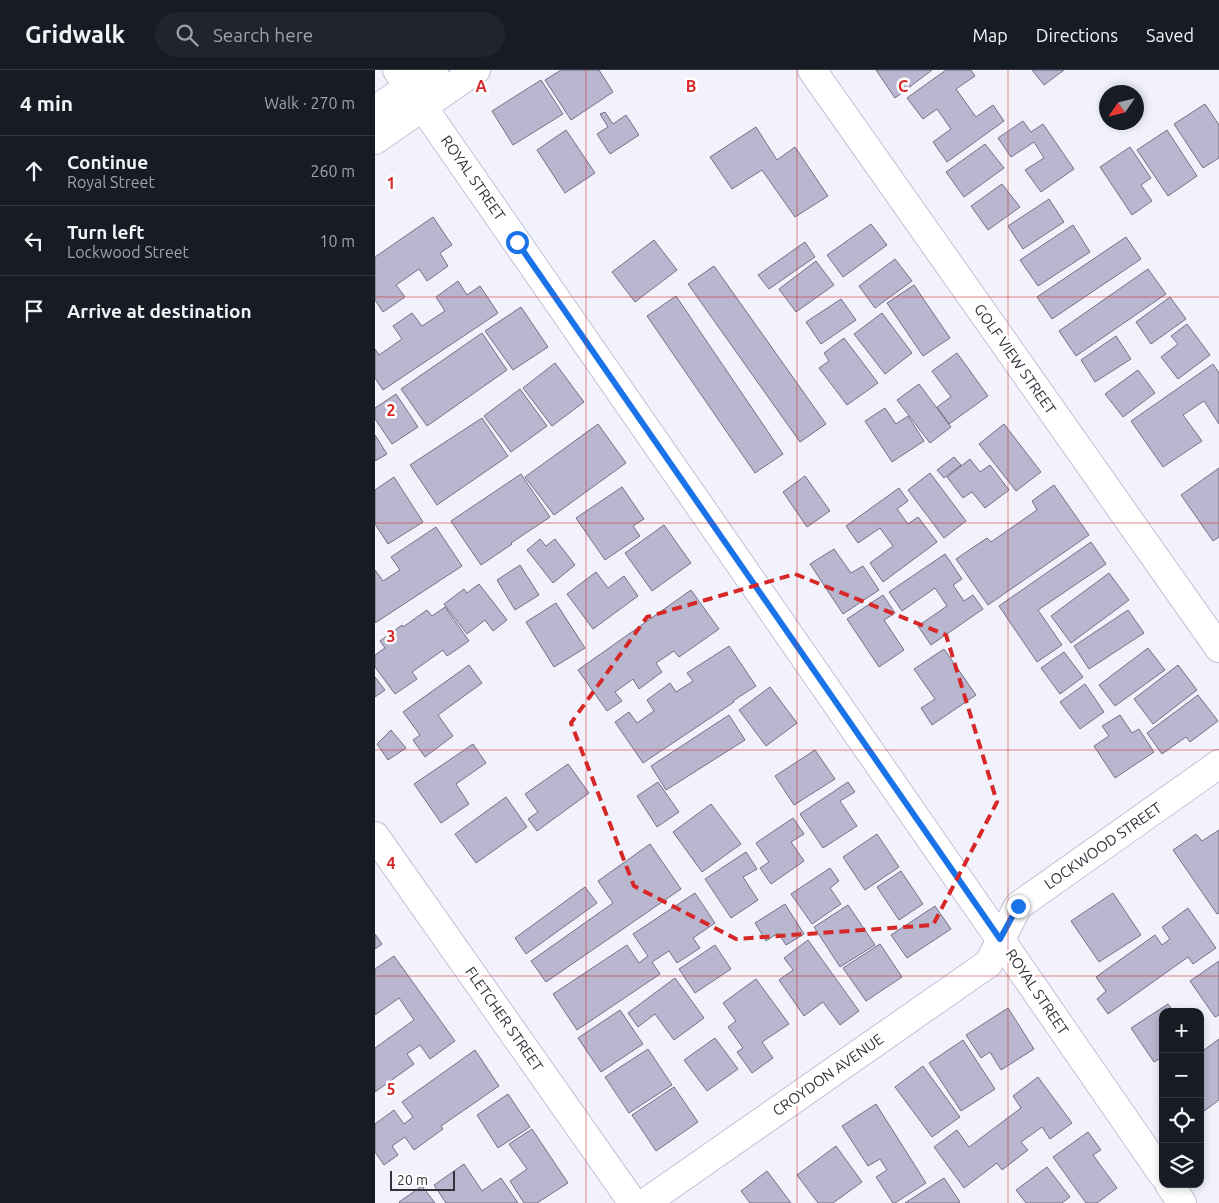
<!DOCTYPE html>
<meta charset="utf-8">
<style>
:root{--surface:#171b24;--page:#20242c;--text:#f1f3f6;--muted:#9ea1a6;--line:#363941}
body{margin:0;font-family:Ubuntu,sans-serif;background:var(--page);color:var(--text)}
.controls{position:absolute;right:15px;bottom:15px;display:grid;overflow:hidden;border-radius:10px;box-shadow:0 2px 8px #0003}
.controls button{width:45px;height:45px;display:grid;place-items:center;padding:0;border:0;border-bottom:1px solid var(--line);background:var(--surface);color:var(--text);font:25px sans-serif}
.compass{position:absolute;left:724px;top:15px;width:45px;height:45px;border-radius:50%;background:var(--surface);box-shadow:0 2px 8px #0003;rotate:235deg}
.scale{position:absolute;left:15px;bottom:12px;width:65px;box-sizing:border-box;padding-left:5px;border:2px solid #32323b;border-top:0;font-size:14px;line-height:18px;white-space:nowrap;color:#32323b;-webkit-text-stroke:4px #fff;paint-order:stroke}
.stop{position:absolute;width:15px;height:15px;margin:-11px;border:4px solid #1a73e8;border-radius:50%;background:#fff}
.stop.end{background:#1a73e8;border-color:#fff;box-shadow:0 1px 5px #0008}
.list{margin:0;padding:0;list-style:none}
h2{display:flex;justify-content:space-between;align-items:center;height:65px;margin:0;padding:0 20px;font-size:21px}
h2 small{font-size:16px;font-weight:400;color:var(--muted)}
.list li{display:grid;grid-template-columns:32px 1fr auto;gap:15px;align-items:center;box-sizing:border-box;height:70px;padding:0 20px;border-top:1px solid var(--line)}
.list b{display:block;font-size:19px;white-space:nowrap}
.list p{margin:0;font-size:16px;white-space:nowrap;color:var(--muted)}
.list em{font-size:16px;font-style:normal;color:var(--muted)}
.icon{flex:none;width:28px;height:28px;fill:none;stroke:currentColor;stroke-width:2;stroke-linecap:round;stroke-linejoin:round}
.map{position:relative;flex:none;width:844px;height:1133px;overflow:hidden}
header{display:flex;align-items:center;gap:30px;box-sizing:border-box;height:70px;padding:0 25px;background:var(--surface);border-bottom:1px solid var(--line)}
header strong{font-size:24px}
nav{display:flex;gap:28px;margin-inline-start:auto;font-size:18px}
.search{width:350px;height:45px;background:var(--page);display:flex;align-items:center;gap:12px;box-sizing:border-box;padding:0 18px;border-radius:28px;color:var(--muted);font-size:19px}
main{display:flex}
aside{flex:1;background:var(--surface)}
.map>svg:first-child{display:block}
</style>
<header>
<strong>Gridwalk</strong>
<div class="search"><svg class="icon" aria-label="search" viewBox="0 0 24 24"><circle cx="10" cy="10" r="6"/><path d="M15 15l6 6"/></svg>Search here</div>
<nav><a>Map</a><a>Directions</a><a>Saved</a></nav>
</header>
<main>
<aside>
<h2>4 min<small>Walk · 270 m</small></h2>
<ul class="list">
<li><svg class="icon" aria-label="ahead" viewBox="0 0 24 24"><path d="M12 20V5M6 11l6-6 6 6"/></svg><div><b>Continue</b><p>Royal Street</p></div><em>260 m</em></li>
<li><svg class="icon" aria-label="left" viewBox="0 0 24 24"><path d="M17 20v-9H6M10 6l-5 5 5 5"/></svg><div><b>Turn left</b><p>Lockwood Street</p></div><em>10 m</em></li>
<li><svg class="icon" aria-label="arrive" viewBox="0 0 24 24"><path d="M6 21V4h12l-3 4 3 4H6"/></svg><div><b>Arrive at destination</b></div></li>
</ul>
</aside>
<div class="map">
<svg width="844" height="1133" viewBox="0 0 844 1133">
<rect width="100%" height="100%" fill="#f2f2fc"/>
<path fill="#b8b7cf" stroke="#727187" d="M186 0H224L238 22 196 50 170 10Z
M501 0H557L520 28Z
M571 0H596L600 6 581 19 601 47 618 35 629 51 572 92 558 72 576 59 562 39 548 49 532 28Z
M657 0H689L669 15Z
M166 10 188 44 138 75 117 41Z
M830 34 844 55V88L828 98 799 54Z
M230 42 238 54 251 45 264 65 235 84 222 64 233 57 225 44Z
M648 51 656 62 668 54 699 99 666 122 650 100 669 88 659 72 636 87 623 68Z
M381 57 402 90 420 77 453 126 420 147 387 100 357 119 335 87Z
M191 60 220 103 190 123 162 80Z
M792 60 822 106 793 126 762 80Z
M610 74 629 98 589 127 571 102Z
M755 77 776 108 766 115 777 131 757 145 725 97Z
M627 114 645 137 613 160 596 136Z
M674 129 689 152 648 179 633 156Z
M58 147 77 175 65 183 73 196 52 211 44 199 21 215 30 227 8 242 0 230V187Z
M496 154 512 175 468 207 452 185Z
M698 155 715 182 663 216 645 190Z
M751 167 766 189 677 249 662 227Z
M279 170 302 200 260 232 237 202Z
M430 172 440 187 394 219 383 205Z
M520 189 537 211 500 238 484 216Z
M441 191 459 215 421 242 404 219Z
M339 196 451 354 425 372 313 214Z
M773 199 791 224 701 286 684 261Z
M83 211 92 225 105 216 123 243 8 320 0 308V279L4 285 27 269 18 256 37 243 47 256 70 241 61 227Z
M539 215 575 268 548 286 512 233Z
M301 226 408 384 380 403 272 246Z
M795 227 811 249 776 274 761 252Z
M466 229 481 250 446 274 431 252Z
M146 237 173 277 138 300 110 261Z
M507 243 537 283 510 304 479 264Z
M812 254 835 285 803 309 786 287 803 274 796 266Z
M107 263 132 300 52 356 26 319Z
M741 266 756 289 720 312 706 290Z
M469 268 503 313 472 335 444 298 454 291 449 283Z
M582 283 613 326 574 354 562 337 576 327 557 301Z
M180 293 209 332 177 356 148 318Z
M838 294 844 303V354L829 331 808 345 827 371 788 397 756 351Z
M763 300 780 323 748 347 730 324Z
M544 314 576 357 555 373 522 330Z
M145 319 172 356 136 382 109 346Z
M21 324 43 357 17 374 0 349V338Z
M510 338 521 354 533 346 549 371 517 392 490 351Z
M107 348 133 386 62 435 35 395Z
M223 354 251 393 179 445 150 407Z
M629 354 666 402 641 421 604 374Z
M0 365 12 384 0 391Z
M579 387 586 395 569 408 562 400Z
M595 389 605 402 615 395 634 420 610 438 597 422 588 428 572 407Z
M844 398V467L838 471 806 425Z
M555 403 591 451 569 468 533 420Z
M146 404 175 447 136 473 137 474 106 495 76 451Z
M430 406 455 441 432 457 408 422Z
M19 407 48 452 13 474 0 454V420Z
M679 415 714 465 613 535 581 489 612 468 616 472 662 440 657 431Z
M247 417 269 449 258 456 265 466 230 490 201 448Z
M524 418 533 431 522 439 533 454 543 447 562 472 508 512 495 493 518 476 505 458 483 473 471 456Z
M289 455 316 493 277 521 250 483Z
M61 457 87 496 0 553V500L8 511 25 500 16 487Z
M165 469 171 476 180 469 200 495 178 513 152 480Z
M716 472 731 494 663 540 687 575 662 592 624 536Z
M459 479 476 503 488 496 504 520 468 544 435 494Z
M570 484 587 509 578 515 589 531 598 525 608 539 556 575 543 556 572 536 560 518 527 541 514 522Z
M145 495 164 525 140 540 122 510Z
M221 502 233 518 249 506 263 526 218 559 192 524Z
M734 503 754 530 696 573 676 546Z
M104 514 132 550 118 561 110 550 92 564 69 534 89 519 92 523Z
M316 520 344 559 304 587 299 581 281 593 287 602 264 619 258 609 240 622 247 631 232 641 203 600Z
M508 525 520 543 509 550 529 580 504 597 472 549Z
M181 533 210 578 179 597 151 552Z
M70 537 94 571 72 586 68 580 37 602 42 609 20 624 0 597V585L10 578 5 571 27 555 28 557 52 540 57 546Z
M753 540 769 563 714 599 699 576Z
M354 576 381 616 358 631 359 632 268 693 240 652 254 642 262 653 279 641 272 630 295 613 301 622 318 611 312 603Z
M773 578 790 600 740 636 724 615Z
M569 579 601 625 557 655 546 638 560 629 539 599Z
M689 582 708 607 685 624 666 598Z
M94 595 107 613 63 645 78 666 50 687 38 670 45 665 28 642Z
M803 595 822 620 778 654 759 629Z
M0 607 10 620 0 627Z
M710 614 729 642 705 659 685 632Z
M395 617 422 653 391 676 364 640Z
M823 625 843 651 815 672 811 667 787 684 772 663Z
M354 645 370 670 291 720 276 696Z
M745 645 757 663 764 659 779 682 740 708 719 676 734 666 727 656Z
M16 660 31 678 13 690 2 674Z
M98 674 111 693 81 714 94 734 66 753 39 714Z
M440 680 460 709 419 735 400 706Z
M193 694 214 723 162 761 153 749 163 742 150 724Z
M283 712 304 742 282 757 262 726Z
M473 712 480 722 465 731 482 756 448 778 425 744Z
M131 727 152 757 101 793 80 764Z
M336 734 366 774 327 802 298 762Z
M418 748 429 764 416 772 429 791 396 814 385 798 394 792 381 773Z
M844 760V843L842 844 798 780 821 764 827 771Z
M502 764 524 797 490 820 468 787Z
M275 774 306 819 171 912 156 891 238 833 223 811Z
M371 782 382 799 368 807 383 830 356 848 330 809Z
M455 798 464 811 455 818 466 834 437 854 416 824Z
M526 801 548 834 524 850 502 817Z
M210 817 222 833 151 884 140 868Z
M320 823 340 853 318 868 325 878 302 893 294 881 277 892 285 904 202 960 178 924 252 875 264 893 273 886 258 864Z
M738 823 766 865 724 892 696 851Z
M410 834 429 864 411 875 403 863 391 871 380 853Z
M473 835 500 875 465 897 439 857Z
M560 836 576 859 532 888 516 865Z
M813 838 841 878 818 894 813 887 733 944 722 929 731 921 721 907 780 865 787 875 795 869 787 857Z
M0 864 7 874 0 879Z
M433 870 484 941 465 955 448 932 429 946 404 910 418 900 409 888Z
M505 874 527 907 491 931 468 898Z
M340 875 356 899 320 923 304 899Z
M19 886 80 971 55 989 45 975 32 984 39 994 0 1022V978L39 950 24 928 0 945V899Z
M844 891V945L840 947 815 911Z
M300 908 329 948 299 970 280 944 263 957 253 943Z
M381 909 414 954 387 972 398 988 377 1003 362 982 368 978 353 957 361 951 348 933Z
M793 934 799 942H788V987L779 992 756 958Z
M633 938 659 979 626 1000 615 982 606 988 591 965Z
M245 940 268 974 226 1002 203 968Z
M340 968 363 999 332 1021 309 990Z
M844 969V1030L825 1044V983Z
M588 970 620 1019 586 1041 554 993Z
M273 979 297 1015 254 1043 230 1007Z
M100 980 124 1016 66 1056 68 1059 39 1080 30 1067 17 1076 23 1085 9 1095 0 1082V1054L19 1040 29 1054 38 1047 27 1032Z
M548 996 585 1047 557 1067 520 1017Z
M663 1007 697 1053 675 1069 667 1057 646 1072 653 1080 627 1100 622 1093 589 1118 559 1077 582 1060 594 1077 646 1038 638 1026Z
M299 1017 323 1052 281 1081 257 1045Z
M133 1024 155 1057 123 1078 102 1045Z
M501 1034 551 1113 520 1133H518L501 1107 512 1100 505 1089 493 1096 467 1056Z
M157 1059 193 1113 162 1133H149L135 1111 152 1099 134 1074Z
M713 1062 726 1080 718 1085 742 1118 722 1133H711L678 1087Z
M461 1076 487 1112 458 1133H443L422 1105Z
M89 1094 107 1121 126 1108 143 1133H71L59 1115Z
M672 1097 695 1127 687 1133H651L641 1120Z
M392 1101 416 1133H375L366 1121Z
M569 1108 585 1132 583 1133H530Z
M47 1116 60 1133H25L24 1132Z"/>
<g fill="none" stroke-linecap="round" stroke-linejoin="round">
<defs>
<path id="minor" d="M22 0 34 17
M437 0 844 578
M0 766 258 1133
M270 1133 614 893 643 836 844 694"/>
<path id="major" d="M34 17 625 869 788 1105
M0 40 59 0
M0 70 101 0
M794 1114 807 1133"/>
</defs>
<use href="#minor" stroke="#c2c1d9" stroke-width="30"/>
<use href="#major" stroke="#c2c1d9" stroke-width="30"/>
<use href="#minor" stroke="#fff" stroke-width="28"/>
<use href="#major" stroke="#fff" stroke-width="28"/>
</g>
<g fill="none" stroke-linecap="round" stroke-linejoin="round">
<path stroke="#1a73e8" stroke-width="6" d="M142 172 625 869 643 836"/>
</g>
<path fill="none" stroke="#d62828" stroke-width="4" stroke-dasharray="10 6" stroke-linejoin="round" d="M420 504 571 565 622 732 558 855 361 869 259 816 196 653 272 547Z"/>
<path fill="none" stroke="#d62828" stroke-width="1" stroke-opacity="0.55" d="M211 0V1133M422 0V1133M633 0V1133M0 227H844M0 453H844M0 680H844M0 906H844"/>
<g text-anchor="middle" stroke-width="5" stroke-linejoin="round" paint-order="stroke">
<g font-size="15" fill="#32323b" stroke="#fff">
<text transform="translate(98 108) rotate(55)" y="5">ROYAL STREET</text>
<text transform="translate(640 289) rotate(55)" y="5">GOLF VIEW STREET</text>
<text transform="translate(728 776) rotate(-35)" y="5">LOCKWOOD STREET</text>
<text transform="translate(662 922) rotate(56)" y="5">ROYAL STREET</text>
<text transform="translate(129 949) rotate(55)" y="5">FLETCHER STREET</text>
<text transform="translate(453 1005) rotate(-35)" y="5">CROYDON AVENUE</text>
</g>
</g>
<g font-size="16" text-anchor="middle" font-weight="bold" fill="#d62828" stroke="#fff" stroke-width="5" stroke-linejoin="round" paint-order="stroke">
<text x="106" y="22">A</text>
<text x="316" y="22">B</text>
<text x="528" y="22">C</text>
<text x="16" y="119">1</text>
<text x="16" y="346">2</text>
<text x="16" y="572">3</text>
<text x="16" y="799">4</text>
<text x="16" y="1025">5</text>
</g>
</svg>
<div class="controls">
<button>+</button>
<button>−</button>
<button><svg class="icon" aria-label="locate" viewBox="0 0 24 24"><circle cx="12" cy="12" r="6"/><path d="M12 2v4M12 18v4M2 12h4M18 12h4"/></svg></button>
<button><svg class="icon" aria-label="layers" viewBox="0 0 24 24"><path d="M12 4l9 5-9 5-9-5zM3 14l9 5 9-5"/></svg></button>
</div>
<svg class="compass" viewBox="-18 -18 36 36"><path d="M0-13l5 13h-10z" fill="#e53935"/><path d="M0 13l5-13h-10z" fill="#9ea1a6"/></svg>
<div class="scale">20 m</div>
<div class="stop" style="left:142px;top:172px"></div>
<div class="stop end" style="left:643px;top:836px"></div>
</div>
</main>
